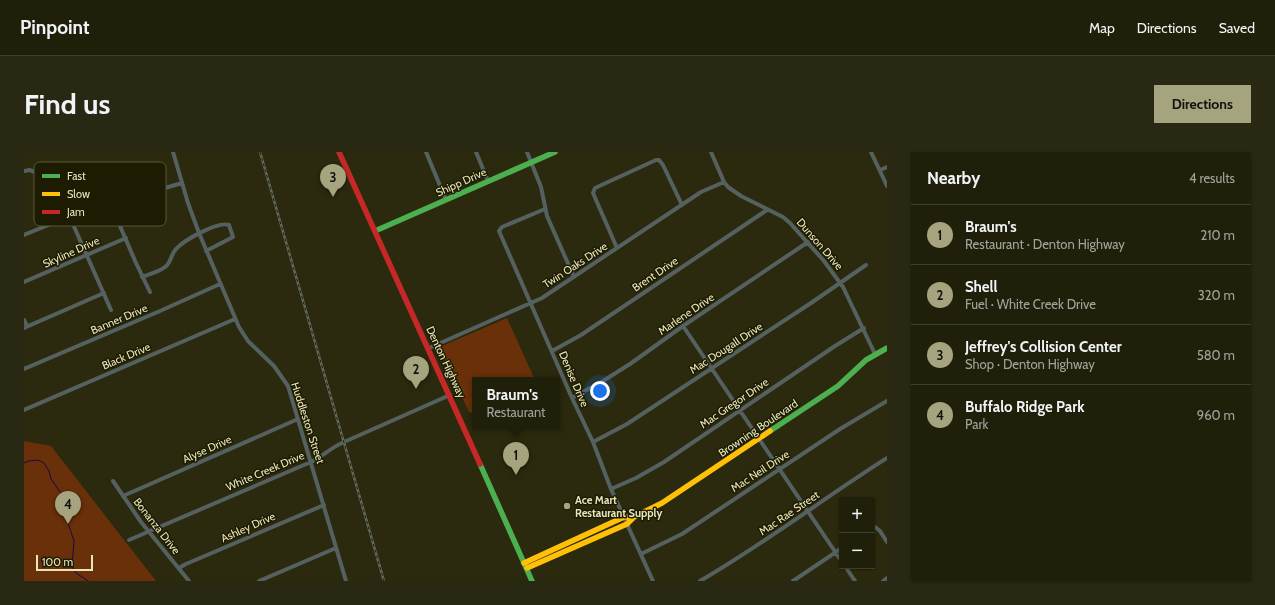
<!DOCTYPE html>
<meta charset="utf-8">
<style>
:root{--surface:#20200a;--page:#282813;--text:#f1f3f6;--muted:#a2a39c;--line:#3d3e2b;--accent:#a5a47f}
body{margin:0;font-family:Cabin,sans-serif;background:var(--page);color:var(--text)}
.controls{position:absolute;right:12px;bottom:12px;display:grid;overflow:hidden;border-radius:0px;box-shadow:0 1px 3px #0004}
.controls button{width:36px;height:36px;display:grid;place-items:center;padding:0;border:0;border-bottom:1px solid var(--line);background:var(--surface);color:var(--text);font:20px sans-serif}
.scale{position:absolute;left:12px;bottom:10px;width:57px;box-sizing:border-box;padding-left:4px;border:2px solid #e7e6bc;border-top:0;font-size:11px;line-height:14px;white-space:nowrap;color:#e7e6bc;-webkit-text-stroke:3px #1d1b01;paint-order:stroke}
.you{position:absolute;left:576px;top:239px;width:14px;height:14px;margin:-10px;border:3px solid #fff;border-radius:50%;background:#1a73e8;box-shadow:0 0 0 6px #1a73e833}
.badge{display:grid;place-items:center;width:26px;height:26px;border-radius:50%;background:var(--accent);color:#111;font-size:13px;font-weight:700}
.pin{position:absolute;translate:-50% -33px;filter:drop-shadow(0 1px 2px #0008)}
.pin::after{content:'';position:absolute;top:21px;width:14px;height:12px;background:inherit;clip-path:polygon(0 0,100% 0,50% 100%)}
.popup{position:absolute;left:448px;top:225px;width:88px;height:52px;box-sizing:border-box;display:grid;place-content:center;border-radius:0px;background:var(--surface);filter:drop-shadow(0 1px 3px #0005);font-size:13px;white-space:nowrap;color:var(--muted)}
.popup b{font-size:15px;color:var(--text)}
.popup::after{content:'';position:absolute;left:50%;top:100%;margin-left:-8px;border:8px solid transparent;border-top-color:var(--surface)}
.list{margin:0;padding:0;list-style:none}
h2{display:flex;justify-content:space-between;align-items:center;height:52px;margin:0;padding:0 16px;font-size:17px}
h2 small{font-size:13px;font-weight:400;color:var(--muted)}
.list li{display:grid;grid-template-columns:26px 1fr auto;gap:12px;align-items:center;box-sizing:border-box;height:60px;padding:0 16px;border-top:1px solid var(--line)}
.list b{display:block;font-size:15px;white-space:nowrap}
.list p{margin:0;font-size:13px;white-space:nowrap;color:var(--muted)}
.list em{font-size:13px;font-style:normal;color:var(--muted)}
.map{position:relative;flex:none;width:863px;height:429px;overflow:hidden;border-radius:0px}
header{display:flex;align-items:center;gap:24px;box-sizing:border-box;height:56px;padding:0 20px;background:var(--surface);border-bottom:1px solid var(--line)}
header strong{font-size:19px}
nav{display:flex;gap:22px;margin-inline-start:auto;font-size:14px}
.intro{display:flex;align-items:center;justify-content:space-between;box-sizing:border-box;height:96px;padding:0 24px}
h1{margin:0;font-size:28px}
.button{padding:10px 18px;border-radius:0px;background:var(--accent);color:#111;font-size:14px;font-weight:700}
main{display:flex;gap:24px;padding:0 24px}
aside{flex:1;background:var(--surface);border-radius:0px;box-shadow:0 1px 3px #0004}
.map>svg:first-child{display:block}
</style>
<header>
<strong>Pinpoint</strong>
<nav><a>Map</a><a>Directions</a><a>Saved</a></nav>
</header>
<div class="intro"><h1>Find us</h1><a class="button">Directions</a></div>
<main>
<div class="map">
<svg width="863" height="429" viewBox="0 0 863 429">
<rect width="100%" height="100%" fill="#2b2a0e"/>
<path fill="#6a3009" d="M483 166 511 228H451V268L448 261 445 260 418 202H419L417 197 418 194Z
M0 289 27 294 132 429H0Z"/>
<g fill="none" stroke-linecap="round" stroke-linejoin="round">
<path stroke="#1a0743" stroke-width="1" d="M0 311 5 309 14 308 20 311 25 319 27 327 39 344 43 368 50 389 48 415 52 421 64 429"/>
<path stroke="#556160" stroke-width="4" d="M149 0 164 51 175 81 215 175 224 189 250 214 264 234 322 429
M402 0 422 48
M452 0 464 29
M503 0 517 35 523 64 550 125
M687 0 700 30 704 35 717 44 759 65 766 71 800 109 819 135 851 202
M847 0 863 34
M856 18 863 15
M0 19 6 18 12 21 33 70
M22 43C32 38 62 19 71 22L77 30 112 111 126 140
M87 52 158 31
M521 57 478 75 475 79 548 246 569 290 587 337 629 429
M0 83 39 67 48 70 87 158
M593 96 569 41 571 36 632 8H635L639 13 658 53
M118 125C125 122 135 120 141 115 147 111 147 102 152 97 160 88 194 69 205 73L209 85 182 99
M0 130 102 86
M0 168 3 174
M659 174 818 410
M0 176 80 141
M405 196 518 146 677 40 700 30
M528 199 557 183 743 58
M0 217 136 159 196 132
M548 246 579 229 606 212 659 174 784 90
M0 258 211 167
M569 290 603 272 787 151 842 113
M89 329 117 370 165 429
M587 337 612 326 640 310 811 194 840 176
M99 344 274 267
M848 375H851L856 379 863 390
M105 388 287 310C299 304 308 295 320 290L426 243
M617 402 658 382 816 277 863 249
M821 414 831 429
M155 416 162 412 300 353
M235 429 312 396
M676 429C740 392 800 346 863 306
M769 429 818 396
M859 429 863 426"/>
<path stroke="#4caf50" stroke-width="5.5" d="M351 79 531 0
M746 279 814 234 842 208 863 196
M456 312 508 429"/>
<path stroke="#ffc107" stroke-width="5.5" d="M500 411 600 365H610
M503 416 603 372 610 365 638 351 746 279"/>
<path stroke="#c62828" stroke-width="5.5" d="M315 0 456 312"/>
<defs>
<path id="rail" d="M236 0 360 429"/>
</defs>
<use href="#rail" stroke="#62695d" stroke-width="2.5"/>
<use href="#rail" stroke="#1d1b01" stroke-width="1" stroke-dasharray="3" stroke-linecap="butt"/>
</g>
<circle fill="#a5a47f" stroke="#1d1b01" stroke-width="1.5" cx="543" cy="354" r="4"/>
<g text-anchor="middle" stroke-width="3" stroke-linejoin="round" paint-order="stroke">
<g font-size="11" fill="#e7e6bc" stroke="#1d1b01">
<text transform="translate(437 30) rotate(-24)" y="4">Shipp Drive</text>
<text transform="translate(796 92) rotate(49)" y="4">Dunson Drive</text>
<text transform="translate(47 100) rotate(-24)" y="4">Skyline Drive</text>
<text transform="translate(551 113) rotate(-33)" y="4">Twin Oaks Drive</text>
<text transform="translate(631 122) rotate(-34)" y="4">Brent Drive</text>
<text transform="translate(662 162) rotate(-34)" y="4">Marlene Drive</text>
<text transform="translate(95 167) rotate(-23)" y="4">Banner Drive</text>
<text transform="translate(702 196) rotate(-33)" y="4">Mac Dougall Drive</text>
<text transform="translate(102 204) rotate(-23)" y="4">Black Drive</text>
<text transform="translate(422 210) rotate(65)" y="4">Denton Highway</text>
<text transform="translate(550 227) rotate(67)" y="4">Denise Drive</text>
<text transform="translate(710 251) rotate(-34)" y="4">Mac Gregor Drive</text>
<text transform="translate(284 271) rotate(72)" y="4">Huddleston Street</text>
<text transform="translate(734 276) rotate(-34)" y="4">Browning Boulevard</text>
<text transform="translate(183 297) rotate(-24)" y="4">Alyse Drive</text>
<text transform="translate(241 319) rotate(-23)" y="4">White Creek Drive</text>
<text transform="translate(736 319) rotate(-33)" y="4">Mac Neil Drive</text>
<text transform="translate(765 361) rotate(-34)" y="4">Mac Rae Street</text>
<text transform="translate(133 374) rotate(52)" y="4">Bonanza Drive</text>
<text transform="translate(224 375) rotate(-24)" y="4">Ashley Drive</text>
</g>
<g font-size="11" font-weight="bold" fill="#e7e6bc" stroke="#1d1b01" text-anchor="start">
<text x="551" y="352">Ace Mart<tspan x="551" dy="13">Restaurant Supply</tspan></text>
</g>
</g>
<rect x="10" y="10" width="132" height="64" rx="6" fill="#1d1b01" stroke="#5a5839" stroke-width="1"/>
<rect x="18" y="22" width="18" height="4" fill="#4caf50"/>
<rect x="18" y="40" width="18" height="4" fill="#ffc107"/>
<rect x="18" y="58" width="18" height="4" fill="#c62828"/>
<g font-size="11" fill="#e7e6bc">
<text x="43" y="28">Fast</text>
<text x="43" y="46">Slow</text>
<text x="43" y="64">Jam</text>
</g>
</svg>
<div class="controls">
<button>+</button>
<button>−</button>
</div>
<div class="scale">100 m</div>
<div class="you"></div>
<div class="pin badge" style="left:492px;top:323px">1</div>
<div class="popup"><b>Braum's</b>Restaurant</div>
<div class="pin badge" style="left:392px;top:237px">2</div>
<div class="pin badge" style="left:309px;top:45px">3</div>
<div class="pin badge" style="left:44px;top:372px">4</div>
</div>
<aside>
<h2>Nearby<small>4 results</small></h2>
<ul class="list">
<li><span class="badge">1</span><div><b>Braum's</b><p>Restaurant · Denton Highway</p></div><em>210 m</em></li>
<li><span class="badge">2</span><div><b>Shell</b><p>Fuel · White Creek Drive</p></div><em>320 m</em></li>
<li><span class="badge">3</span><div><b>Jeffrey's Collision Center</b><p>Shop · Denton Highway</p></div><em>580 m</em></li>
<li><span class="badge">4</span><div><b>Buffalo Ridge Park</b><p>Park</p></div><em>960 m</em></li>
</ul>
</aside>
</main>
